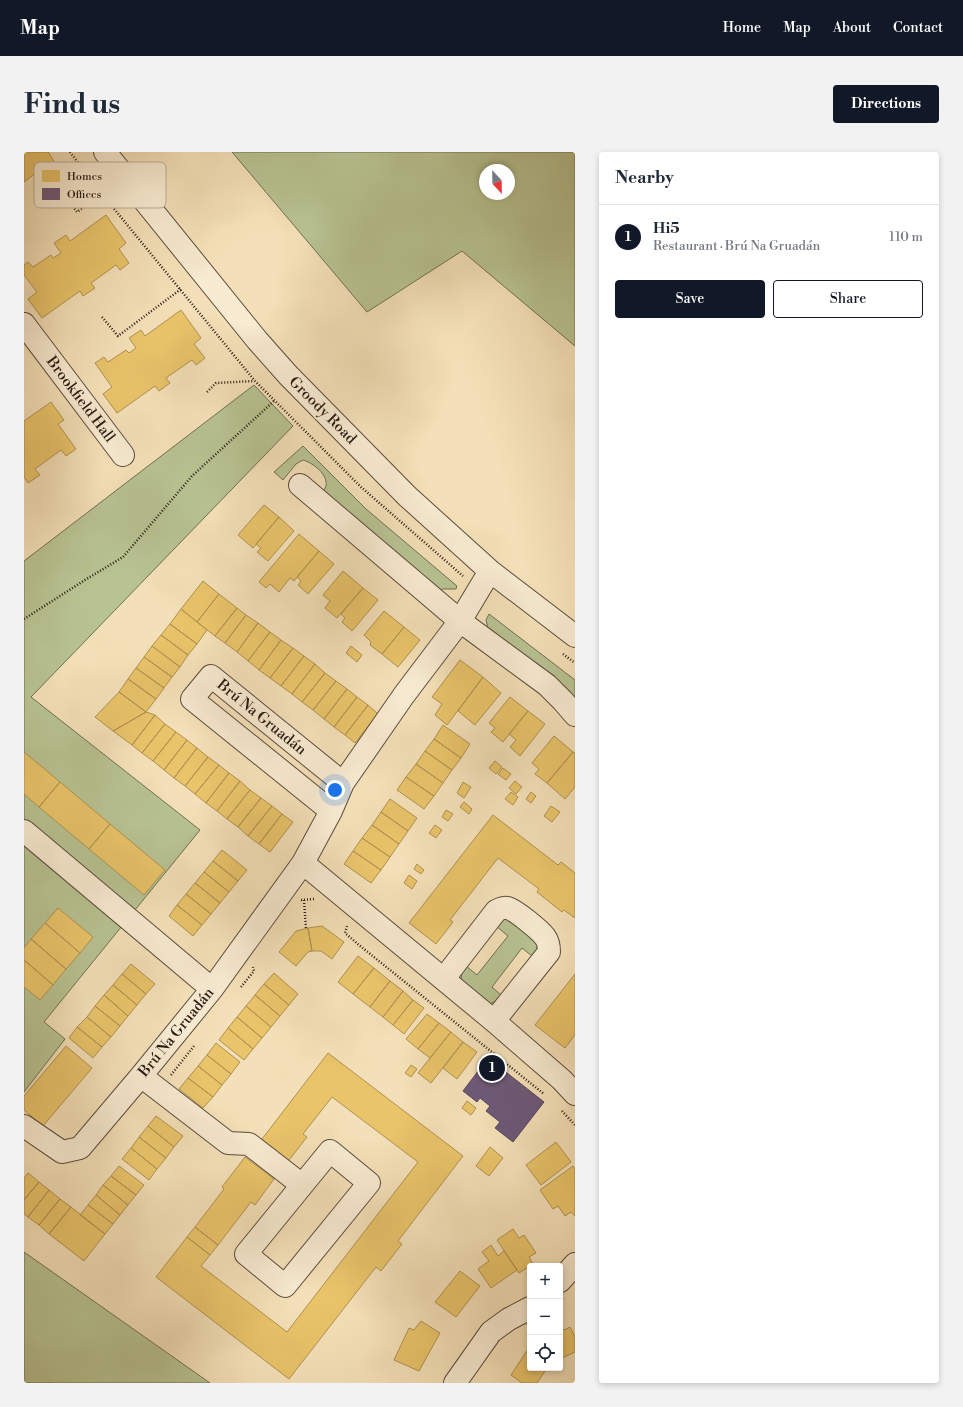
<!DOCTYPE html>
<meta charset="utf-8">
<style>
:root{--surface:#fff;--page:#f2f2f3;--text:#1f2937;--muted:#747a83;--line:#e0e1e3;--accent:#111827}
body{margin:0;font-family:"Libre Bodoni",serif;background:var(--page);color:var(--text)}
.controls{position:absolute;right:12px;bottom:12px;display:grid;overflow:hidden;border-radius:4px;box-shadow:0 2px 6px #0003}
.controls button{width:36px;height:36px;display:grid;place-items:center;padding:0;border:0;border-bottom:1px solid var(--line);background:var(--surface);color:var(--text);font:20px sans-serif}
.compass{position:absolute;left:455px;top:12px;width:36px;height:36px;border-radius:50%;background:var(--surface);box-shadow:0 2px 6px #0003;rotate:158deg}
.you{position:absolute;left:311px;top:638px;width:14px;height:14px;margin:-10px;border:3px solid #fff;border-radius:50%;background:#1a73e8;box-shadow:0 0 0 6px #1a73e833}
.badge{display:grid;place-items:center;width:26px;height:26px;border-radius:50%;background:var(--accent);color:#fff;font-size:13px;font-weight:700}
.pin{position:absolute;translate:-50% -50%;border:2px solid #fff;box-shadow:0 1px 4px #0006}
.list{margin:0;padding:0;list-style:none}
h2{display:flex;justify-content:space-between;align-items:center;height:52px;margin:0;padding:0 16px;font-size:17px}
h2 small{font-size:13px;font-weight:400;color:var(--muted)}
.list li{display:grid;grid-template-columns:26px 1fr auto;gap:12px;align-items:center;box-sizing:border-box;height:64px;padding:0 16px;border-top:1px solid var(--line)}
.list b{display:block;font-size:15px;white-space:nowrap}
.list p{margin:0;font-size:13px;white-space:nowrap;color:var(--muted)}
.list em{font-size:13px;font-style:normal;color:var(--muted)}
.actions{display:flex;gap:8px;padding:12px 16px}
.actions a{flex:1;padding:9px 0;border:1px solid var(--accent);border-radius:4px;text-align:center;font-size:14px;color:var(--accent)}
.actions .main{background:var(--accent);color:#fff}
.icon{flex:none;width:22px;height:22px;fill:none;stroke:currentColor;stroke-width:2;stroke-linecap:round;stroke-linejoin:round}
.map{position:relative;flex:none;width:551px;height:1231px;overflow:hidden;border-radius:4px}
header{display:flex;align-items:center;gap:24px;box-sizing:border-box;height:56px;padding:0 20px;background:var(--accent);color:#fff}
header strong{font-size:19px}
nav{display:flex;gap:22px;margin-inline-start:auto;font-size:14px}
.intro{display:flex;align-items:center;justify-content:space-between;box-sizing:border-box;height:96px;padding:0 24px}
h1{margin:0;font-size:28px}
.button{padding:10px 18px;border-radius:4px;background:var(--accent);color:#fff;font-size:14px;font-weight:700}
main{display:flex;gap:24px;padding:0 24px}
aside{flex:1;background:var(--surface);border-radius:4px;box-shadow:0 2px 6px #0003}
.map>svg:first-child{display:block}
</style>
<header>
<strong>Map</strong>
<nav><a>Home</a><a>Map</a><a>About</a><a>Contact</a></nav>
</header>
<div class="intro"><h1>Find us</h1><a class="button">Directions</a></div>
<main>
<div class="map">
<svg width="551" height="1231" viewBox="0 0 551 1231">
<rect width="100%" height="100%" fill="#f4e0b8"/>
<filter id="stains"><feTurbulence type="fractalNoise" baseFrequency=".005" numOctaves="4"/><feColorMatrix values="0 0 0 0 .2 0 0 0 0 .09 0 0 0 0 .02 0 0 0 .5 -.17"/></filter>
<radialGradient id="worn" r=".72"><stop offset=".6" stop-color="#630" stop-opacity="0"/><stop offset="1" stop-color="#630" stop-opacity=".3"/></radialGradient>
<path fill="#b8c392" stroke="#706f54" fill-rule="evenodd" d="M208 0H551V194L438 99 343 160ZM461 18H485V42H461Z
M230 233 269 274 7 545 176 678 20 870 41 887 0 940V409Z
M279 294 342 357 433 434 432 437H418L413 441 299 340C300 338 301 336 302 334 304 322 289 311 279 308L272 312 259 328 250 320Z
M465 462 551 528V554L464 477 462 468Z
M478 766H481L508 784 514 793 512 799 508 804 498 796 468 835 478 844 470 850 465 852 438 829 437 822 442 814 453 823 484 784 472 774Z
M0 1100 186 1231H0Z"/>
<path fill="#e9c46a" stroke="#af9150" d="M0 0H24L33 14 24 20 20 15 0 30Z
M82 63 102 91 95 97 105 111 96 118 92 113 67 131 71 136 59 144 56 139 18 166 4 147 13 140 0 123V113L4 110 9 115 27 103 29 106 37 101 30 91 42 83 46 89Z
M157 158 177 186 170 192 181 206 172 213 168 208 142 226 146 231 135 239 131 234 93 261 79 242 88 235 71 211 80 205 84 210 102 198 105 201 112 196 105 186 117 178 121 184Z
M27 250 40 268 34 272 52 297 42 304 37 298 11 317 16 323 4 331 0 325V269Z
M240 353 255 365 229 396 214 383Z
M255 365 270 379 244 409 233 400 237 396 232 392Z
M275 382 295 399 270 429 266 426 255 440 246 432 242 436 235 430Z
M295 399 310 412 284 442 274 433 277 429 273 425Z
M319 419 339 436 313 466 301 456 306 449 299 443Z
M179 429 195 442 173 470 157 457Z
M339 436 354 448 328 479 318 470 321 466 317 462Z
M195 442 213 456 191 484 173 470Z
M213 456 222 463 201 491 191 484Z
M157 457 183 478 173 492 146 472Z
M360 459 380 475 358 502 346 493 347 490 340 483Z
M222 463 234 471 213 500 201 491Z
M234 471 246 480 224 509 213 500Z
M146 472 173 492 164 503 137 483Z
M380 475 396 488 374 515 358 502Z
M246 480 257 488 235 518 224 509Z
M137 483 164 503 156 515 128 494Z
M257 488 269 496 246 526 235 518Z
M128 494 156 515 148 525 120 505Z
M327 494 338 503 333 510 322 501Z
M269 496 280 504 257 534 246 526Z
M280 504 291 512 268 542 257 534Z
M120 505 148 525 140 536 112 516Z
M436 508 459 525 423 573 411 563 418 552 408 545Z
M291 512 301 521 278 550 268 542Z
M112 516 140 536 132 547 104 527Z
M301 521 312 529 289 558 278 550Z
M459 525 477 541 451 573 434 559Z
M104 527 132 547 122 560 95 540Z
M312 529 323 537 300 567 289 558Z
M323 537 333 545 310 575 300 567Z
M95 540 122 560 89 579 71 565Z
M333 545 344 553 321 583 310 575Z
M486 545 504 559 479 590 467 580 471 576 465 571Z
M344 553 354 562 331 591 321 583Z
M504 559 521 572 496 604 486 595 492 588 485 582Z
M122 560 131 563 108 593 89 579Z
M131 563 141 572 118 601 108 593Z
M141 572 152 580 129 609 118 601Z
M419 573 446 592 437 606 410 587Z
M152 580 163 588 140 618 129 609Z
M530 584 549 600 523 631 511 622 515 617 508 611Z
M410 587 437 606 428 618 401 599Z
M163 588 173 596 150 626 140 618Z
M173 596 184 605 161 634 150 626Z
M401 599 428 618 419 631 392 612Z
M0 600 36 630 15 655 0 642Z
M549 600 551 601V635L541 647 523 631Z
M184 605 195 613 171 642 161 634Z
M471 609 478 615 472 622 465 616Z
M392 612 419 631 410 644 382 625Z
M195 613 205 621 182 651 171 642Z
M479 616 487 622 482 628 474 622Z
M205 621 216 629 193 659 182 651Z
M382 625 410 644 400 657 373 638Z
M216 629 226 638 203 667 193 659Z
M491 629 498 635 492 642 485 636Z
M36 630 86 672 65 697 15 655Z
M439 630 447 635 440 646 433 641Z
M226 638 237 646 214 675 203 667Z
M487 640 494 645 489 653 481 647Z
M507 640 512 644 507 651 502 647Z
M237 646 248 654 224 684 214 675Z
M366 647 393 666 384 679 357 660Z
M440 650 448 657 445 662 436 655Z
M248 654 258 662 235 692 224 684Z
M527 654 536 660 528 670 520 664Z
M422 658 429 662 424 669 418 665Z
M357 660 384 679 375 692 348 673Z
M258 662 269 670 246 700 235 692Z
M469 663 534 713 537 710 551 721V766L540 758 538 760 513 740 515 737 474 706 426 768 429 770 412 792 385 771Z
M86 672 141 718 120 743 65 697Z
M348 673 375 692 366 705 338 686Z
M411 673 418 678 412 686 405 681Z
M338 686 366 705 357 718 329 699Z
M198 698 223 718 214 729 189 709Z
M329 699 357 718 347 731 320 712Z
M189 709 214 729 205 740 180 720Z
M393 712 400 718 397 722 390 717Z
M180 720 205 740 196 751 171 731Z
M385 723 393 729 388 737 380 731Z
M171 731 196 751 187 762 162 742Z
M162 742 187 762 178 773 153 753Z
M153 753 178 773 169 784 145 764Z
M34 756 69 785 56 801 21 771Z
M21 771 56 801 42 817 7 787Z
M298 774 320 790 308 807 297 799H288L284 776Z
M284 776 288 799 284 800 272 814 255 800 272 779Z
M7 787 42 817 29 833 0 808V796Z
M334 804 350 816 329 842 314 830Z
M0 808 29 833 16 848 0 835Z
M107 812 131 832 122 842 98 822Z
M350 816 366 829 346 855 329 842Z
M250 821 274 842 265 853 240 832Z
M98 822 122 842 113 853 89 833Z
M551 822V883L541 896 511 873Z
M366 829 379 839 359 865 346 855Z
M240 832 265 853 256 864 231 843Z
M89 833 113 853 104 864 80 843Z
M379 839 389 848 369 873 359 865Z
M80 843 104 864 96 874 71 854Z
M231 843 256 864 247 875 222 854Z
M389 848 400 856 380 882 369 873Z
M71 854 96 874 87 885 63 865Z
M222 854 247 875 238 886 213 865Z
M403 862 415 871 394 897 382 887Z
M63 865 87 885 78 895 53 875Z
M213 865 238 886 229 897 204 876Z
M415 871 427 880 406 906 394 897Z
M53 875 78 895 69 906 45 886Z
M204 876 229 897 220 908 195 888Z
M427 880 439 890 407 931 394 921Z
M439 890 453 900 433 927 419 916Z
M192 891 216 910 207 922 183 903Z
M42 894 68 916 19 974 0 958V944Z
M304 901 439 1004 374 1089 378 1092 357 1119 352 1115 265 1227 132 1125 163 1085 186 1103 177 1114 263 1180 394 1010 308 945 279 982 283 985 262 1012 235 991Z
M183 903 207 922 198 933 174 914Z
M387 913 393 917 387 925 381 921Z
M174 914 198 933 189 945 164 926Z
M164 926 189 945 179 956 155 937Z
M443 949 452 956 447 963 438 956Z
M132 964 159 984 150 995 124 974Z
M124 974 150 995 142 1006 115 985Z
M115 985 142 1006 133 1017 107 996Z
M532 990 547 1010 517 1033 502 1013Z
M466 995 479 1006 465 1024 452 1014Z
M107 996 133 1017 125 1028 98 1007Z
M221 1005 250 1027 231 1053 227 1050 194 1093 171 1075 200 1037 198 1035Z
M95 1014 120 1033 112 1043 87 1024Z
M549 1014 551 1017V1064L547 1060 541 1064 534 1054 529 1057 516 1038Z
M4 1021 15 1030 0 1048V1026Z
M87 1024 112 1043 104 1053 79 1033Z
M15 1030 25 1038 4 1065 0 1062V1048Z
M79 1033 104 1053 96 1063 72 1043Z
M25 1038 36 1047 15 1073 4 1065Z
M72 1043 96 1063 89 1072 64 1053Z
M36 1047 47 1055 25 1082 15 1073Z
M64 1053 89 1072 81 1082 56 1063Z
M47 1055 81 1082 60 1109 25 1082Z
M171 1075 194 1093 186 1103 163 1085Z
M489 1077 495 1086 500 1083 512 1101 505 1105 509 1112 495 1121 473 1088Z
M467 1093 474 1104 480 1099 493 1118 467 1136 454 1117 465 1109 458 1100Z
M436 1119 456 1134 432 1165 411 1150Z
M397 1169 416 1181 395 1219 370 1208 385 1176 390 1178Z
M546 1175 551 1185V1200L536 1207V1180Z
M506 1194V1216H523L513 1231H498L487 1223Z"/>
<path fill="#6d597a" stroke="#58465c" d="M464 906 520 950 489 990 471 976 476 970 462 959 466 954 456 946 453 950 439 939Z"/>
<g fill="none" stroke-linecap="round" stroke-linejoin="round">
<defs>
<path id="minor" d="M81 0 233 188 264 223 383 344 466 419 551 484
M0 172 99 303
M276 333 436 469 523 533 539 549 551 563
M307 659 168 547 187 524 319 631
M0 679 188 837
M279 711 470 869 538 928 551 942
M420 827 428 816 472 759C476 757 479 755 484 756 491 758 516 778 521 785 524 789 525 794 525 800L470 869
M117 924 204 991 225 992 278 1033
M0 974 38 1000 56 996 117 924 188 837 279 711 307 659 319 631 380 543 436 469 466 419
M306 999 345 1031 261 1134 222 1102Z
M536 1129 551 1112
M431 1231 467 1180 485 1167 506 1156"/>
</defs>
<use href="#minor" stroke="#5b4c3e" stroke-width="24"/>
<path stroke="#281b15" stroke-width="2.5" stroke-dasharray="1 2" stroke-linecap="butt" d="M46 0 78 42 231 229 337 335 439 424
M40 42 53 60 78 42
M78 165 94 184 157 137
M183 240 192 231 230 229
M0 467 61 428 99 405 168 324 250 249
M539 502 551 511
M277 748 290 747
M280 748 282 777
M323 774 321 781 335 793 520 942
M217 835 230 819 229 815
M147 923 170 894
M538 959 551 973"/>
<use href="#minor" stroke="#f8ebd1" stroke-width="22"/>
</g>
<g text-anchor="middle" stroke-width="4" stroke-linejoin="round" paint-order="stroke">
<g font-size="15" fill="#281b15" stroke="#f8ebd1">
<text transform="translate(57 247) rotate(53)" y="5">Brookfield Hall</text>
<text transform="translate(299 258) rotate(45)" y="5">Groody Road</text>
<text transform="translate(238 565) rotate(39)" y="5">Brú Na Gruadán</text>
<text transform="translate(152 880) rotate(-51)" y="5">Brú Na Gruadán</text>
</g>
</g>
<rect x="10" y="10" width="132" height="46" rx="6" fill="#f8ebd1" stroke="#baad99" stroke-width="1"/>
<rect x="18" y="18" width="18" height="12" fill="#e9c46a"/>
<rect x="18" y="36" width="18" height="12" fill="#6d597a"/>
<g font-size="11" fill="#281b15">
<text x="43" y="28">Homes</text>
<text x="43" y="46">Offices</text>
</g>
<rect width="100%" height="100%" filter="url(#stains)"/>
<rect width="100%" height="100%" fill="url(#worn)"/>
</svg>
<div class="controls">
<button>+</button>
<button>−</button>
<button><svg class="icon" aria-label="locate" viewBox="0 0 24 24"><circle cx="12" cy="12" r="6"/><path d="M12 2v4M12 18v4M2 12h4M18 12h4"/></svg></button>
</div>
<svg class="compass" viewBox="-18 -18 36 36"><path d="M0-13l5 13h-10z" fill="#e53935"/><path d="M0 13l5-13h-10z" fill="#747a83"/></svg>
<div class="you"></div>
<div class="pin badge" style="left:468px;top:916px">1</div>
</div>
<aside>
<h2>Nearby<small></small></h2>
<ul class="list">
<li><span class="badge">1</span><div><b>Hi5</b><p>Restaurant · Brú Na Gruadán</p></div><em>110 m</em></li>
</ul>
<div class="actions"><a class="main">Save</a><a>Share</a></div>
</aside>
</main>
